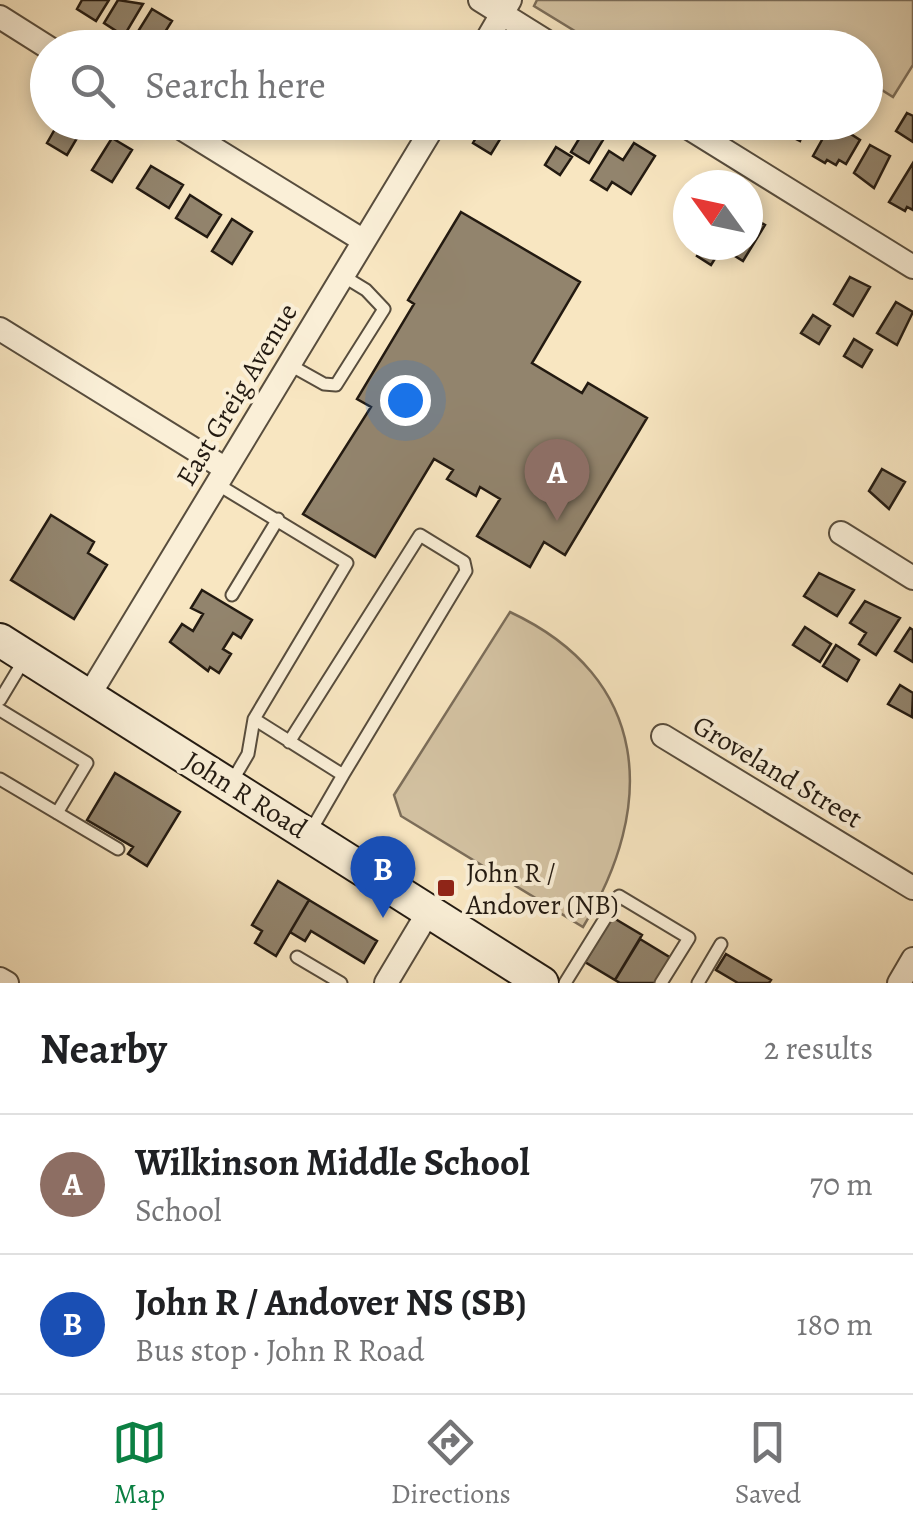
<!DOCTYPE html>
<meta charset="utf-8">
<style>
:root{--surface:#fff;--page:#f6f6f6;--text:#202124;--muted:#757577;--line:#e0e0e0;--accent:#0b8043}
body{margin:0;font-family:Alegreya,serif;background:var(--page);color:var(--text)}
.compass{position:absolute;left:673px;top:170px;width:90px;height:90px;border-radius:50%;background:var(--surface);box-shadow:0 5px 15px #0003;rotate:303deg}
.you{position:absolute;left:405px;top:400px;width:35px;height:35px;margin:-25px;border:8px solid #fff;border-radius:50%;background:#1a73e8;box-shadow:0 0 0 15px #1a73e833}
.badge{display:grid;place-items:center;width:65px;height:65px;border-radius:50%;background:var(--accent);color:#fff;font-size:32px;font-weight:700}
.pin{position:absolute;translate:-50% -82px;filter:drop-shadow(0 2px 5px #0008)}
.pin::after{content:'';position:absolute;top:52px;width:35px;height:30px;background:inherit;clip-path:polygon(0 0,100% 0,50% 100%)}
.list{margin:0;padding:0;list-style:none}
h2{display:flex;justify-content:space-between;align-items:center;height:130px;margin:0;padding:0 40px;font-size:42px}
h2 small{font-size:32px;font-weight:400;color:var(--muted)}
.list li{display:grid;grid-template-columns:65px 1fr auto;gap:30px;align-items:center;box-sizing:border-box;height:140px;padding:0 40px;border-top:2px solid var(--line)}
.list b{display:block;font-size:38px;white-space:nowrap}
.list p{margin:0;font-size:32px;white-space:nowrap;color:var(--muted)}
.list em{font-size:32px;font-style:normal;color:var(--muted)}
.icon{flex:none;width:55px;height:55px;fill:none;stroke:currentColor;stroke-width:2;stroke-linecap:round;stroke-linejoin:round}
.map{position:relative;flex:none;width:913px;height:983px;overflow:hidden}
.search{position:absolute;background:var(--surface);box-shadow:0 5px 15px #0003;left:30px;right:30px;top:30px;height:110px;display:flex;align-items:center;gap:25px;box-sizing:border-box;padding:0 35px;border-radius:55px;color:var(--muted);font-size:38px}
.sheet{height:410px;background:var(--surface)}
nav{display:flex;justify-content:space-around;align-items:center;box-sizing:border-box;height:140px;border-top:2px solid var(--line);background:var(--surface);font-size:28px;color:var(--muted)}
nav a{display:grid;justify-items:center;gap:5px}
nav .on{color:var(--accent)}
.map>svg:first-child{display:block}
</style>
<div class="map">
<svg width="913" height="983" viewBox="0 0 913 983">
<rect width="100%" height="100%" fill="#f8e6c1"/>
<filter id="stains"><feTurbulence type="fractalNoise" baseFrequency=".002" numOctaves="4"/><feColorMatrix values="0 0 0 0 .2 0 0 0 0 .09 0 0 0 0 .02 0 0 0 .5 -.17"/></filter>
<radialGradient id="worn" r=".72"><stop offset=".6" stop-color="#630" stop-opacity="0"/><stop offset="1" stop-color="#630" stop-opacity=".3"/></radialGradient>
<path fill="#d4c3a3" stroke="#7c6e5a" stroke-width="2.5" d="M537 0H913V65L893 97 866 80V48L601 47 534 6Z
M510 612C651 678 657 806 583 927L401 816 394 795Z"/>
<path fill="#92846d" stroke="#231a11" stroke-width="2.5" d="M82 0H109L96 21 77 9Z
M118 0 143 4 124 36 104 23Z
M152 9 172 21 155 48H143L132 41Z
M907 113 913 116V142L896 131Z
M59 122 86 123 67 155 47 143Z
M777 122 780 123 807 122 800 141 774 128Z
M832 122 860 140 846 164 839 160 836 165 827 160 825 163 813 156Z
M494 124 502 130V136L491 154 473 143 483 125Z
M585 129 603 140 589 163 571 152Z
M112 138 132 150 112 182 92 170Z
M634 143 655 156 631 194 612 182 607 190 591 180 609 151 623 160Z
M870 145 890 156 874 188 854 173Z
M556 147 572 157 560 175 545 165Z
M913 163V210L907 207 905 211 889 202Z
M151 166 183 185 169 208 137 188Z
M190 195 221 215 207 237 176 218Z
M461 212 580 282 532 363 582 393 588 383 647 418 565 555 544 542 530 567 477 536 500 499 480 487 476 496 447 479 453 470 434 459 375 557 303 514 371 407 357 399 414 304 408 300Z
M751 217 765 225 743 261 730 253 733 248 728 245H748Z
M232 219 252 232 232 264 212 251Z
M703 245 721 249 711 265 697 256Z
M850 277 870 287 853 316 834 304Z
M896 302 913 312 897 345 877 333Z
M813 315 830 326 819 344 801 333Z
M854 339 872 350 862 367 844 356Z
M882 469 905 482 889 509 869 491Z
M51 515 94 542 88 553 107 565 74 619 11 580Z
M819 573 854 590 837 616 804 596Z
M202 590 252 620 241 638 233 633 223 649 231 654 219 673 210 667 208 671 170 642 182 624 193 631 203 614 191 608Z
M865 601 900 618 876 655 859 644 866 633 850 623Z
M805 627 831 644 820 662 793 645Z
M910 628 913 630V662L895 651Z
M836 645 859 660 847 681 823 666Z
M900 685 913 693 912 717 888 704Z
M115 773 180 812 147 866 128 854 133 847 87 820Z
M278 881 309 900 276 956 255 943 262 931 252 925Z
M309 900 377 941 364 963 311 931 305 941 290 932Z
M612 917 642 935 615 980 585 962Z
M640 939 671 958 656 983H620L615 980Z
M726 954 771 980 769 983H738L716 970Z"/>
<g fill="none" stroke-linecap="round" stroke-linejoin="round">
<defs>
<path id="service" d="M290 365 324 384 336 385 384 309 366 290 343 276
M217 484 347 563 254 719 248 754 231 783
M232 595 278 519
M0 700 24 660
M0 710 87 763 57 813
M254 719 343 775 310 832
M289 742 420 535 464 562 466 571 343 775
M0 779 118 849
M297 957 341 983
M565 983 619 896 689 938 661 983
M698 983 721 944"/>
<path id="minor" d="M480 0 557 48
M0 17 49 48
M482 48 510 0
M171 122 364 241
M679 122 913 267
M0 329 226 469
M841 533 913 578
M88 697 436 122
M663 736 913 888
M0 979 7 983
M386 983 429 911
M899 983 913 959"/>
<path id="secondary" d="M0 640 542 983"/>
</defs>
<use href="#service" stroke="#584d3d" stroke-width="15"/>
<use href="#minor" stroke="#584d3d" stroke-width="26"/>
<use href="#secondary" stroke="#231a11" stroke-width="36"/>
<use href="#service" stroke="#faefd7" stroke-width="11"/>
<use href="#minor" stroke="#faefd7" stroke-width="22"/>
<use href="#secondary" stroke="#faefd7" stroke-width="32"/>
</g>
<rect fill="#8f2418" stroke="#faefd7" stroke-width="4" x="436" y="878" width="20" height="20" rx="5"/>
<g text-anchor="middle" stroke-width="8" stroke-linejoin="round" paint-order="stroke">
<g font-size="28" fill="#231a11" stroke="#faefd7">
<text transform="translate(236 394) rotate(-59)" y="10">East Greig Avenue</text>
<text transform="translate(778 771) rotate(31)" y="10">Groveland Street</text>
<text transform="translate(246 794) rotate(32)" y="10">John R Road</text>
</g>
<g font-size="28" fill="#231a11" stroke="#faefd7" text-anchor="start">
<text x="466" y="882">John R /<tspan x="466" dy="32">Andover (NB)</tspan></text>
</g>
</g>
<rect width="100%" height="100%" filter="url(#stains)"/>
<rect width="100%" height="100%" fill="url(#worn)"/>
</svg>
<svg class="compass" viewBox="-18 -18 36 36"><path d="M0-13l5 13h-10z" fill="#e53935"/><path d="M0 13l5-13h-10z" fill="#757577"/></svg>
<div class="you"></div>
<div class="pin badge" style="left:557px;top:521px;background:#8d6e63">A</div>
<div class="pin badge" style="left:383px;top:918px;background:#1a4fb4">B</div>
<div class="search"><svg class="icon" aria-label="search" viewBox="0 0 24 24"><circle cx="10" cy="10" r="6"/><path d="M15 15l6 6"/></svg>Search here</div>
</div>
<section class="sheet">
<h2>Nearby<small>2 results</small></h2>
<ul class="list">
<li><span class="badge" style="background:#8d6e63">A</span><div><b>Wilkinson Middle School</b><p>School</p></div><em>70 m</em></li>
<li><span class="badge" style="background:#1a4fb4">B</span><div><b>John R / Andover NS (SB)</b><p>Bus stop · John R Road</p></div><em>180 m</em></li>
</ul>
</section>
<nav>
<a class="on"><svg class="icon" aria-label="map" viewBox="0 0 24 24"><path d="M3 6l6-2 6 2 6-2v14l-6 2-6-2-6 2zM9 4v14M15 6v14"/></svg>Map</a>
<a><svg class="icon" aria-label="directions" viewBox="0 0 24 24"><path d="M12 3l9 9-9 9-9-9zM9 14v-3h6M13 9l2 2-2 2"/></svg>Directions</a>
<a><svg class="icon" aria-label="saved" viewBox="0 0 24 24"><path d="M7 4h10v16l-5-4-5 4z"/></svg>Saved</a>
</nav>
